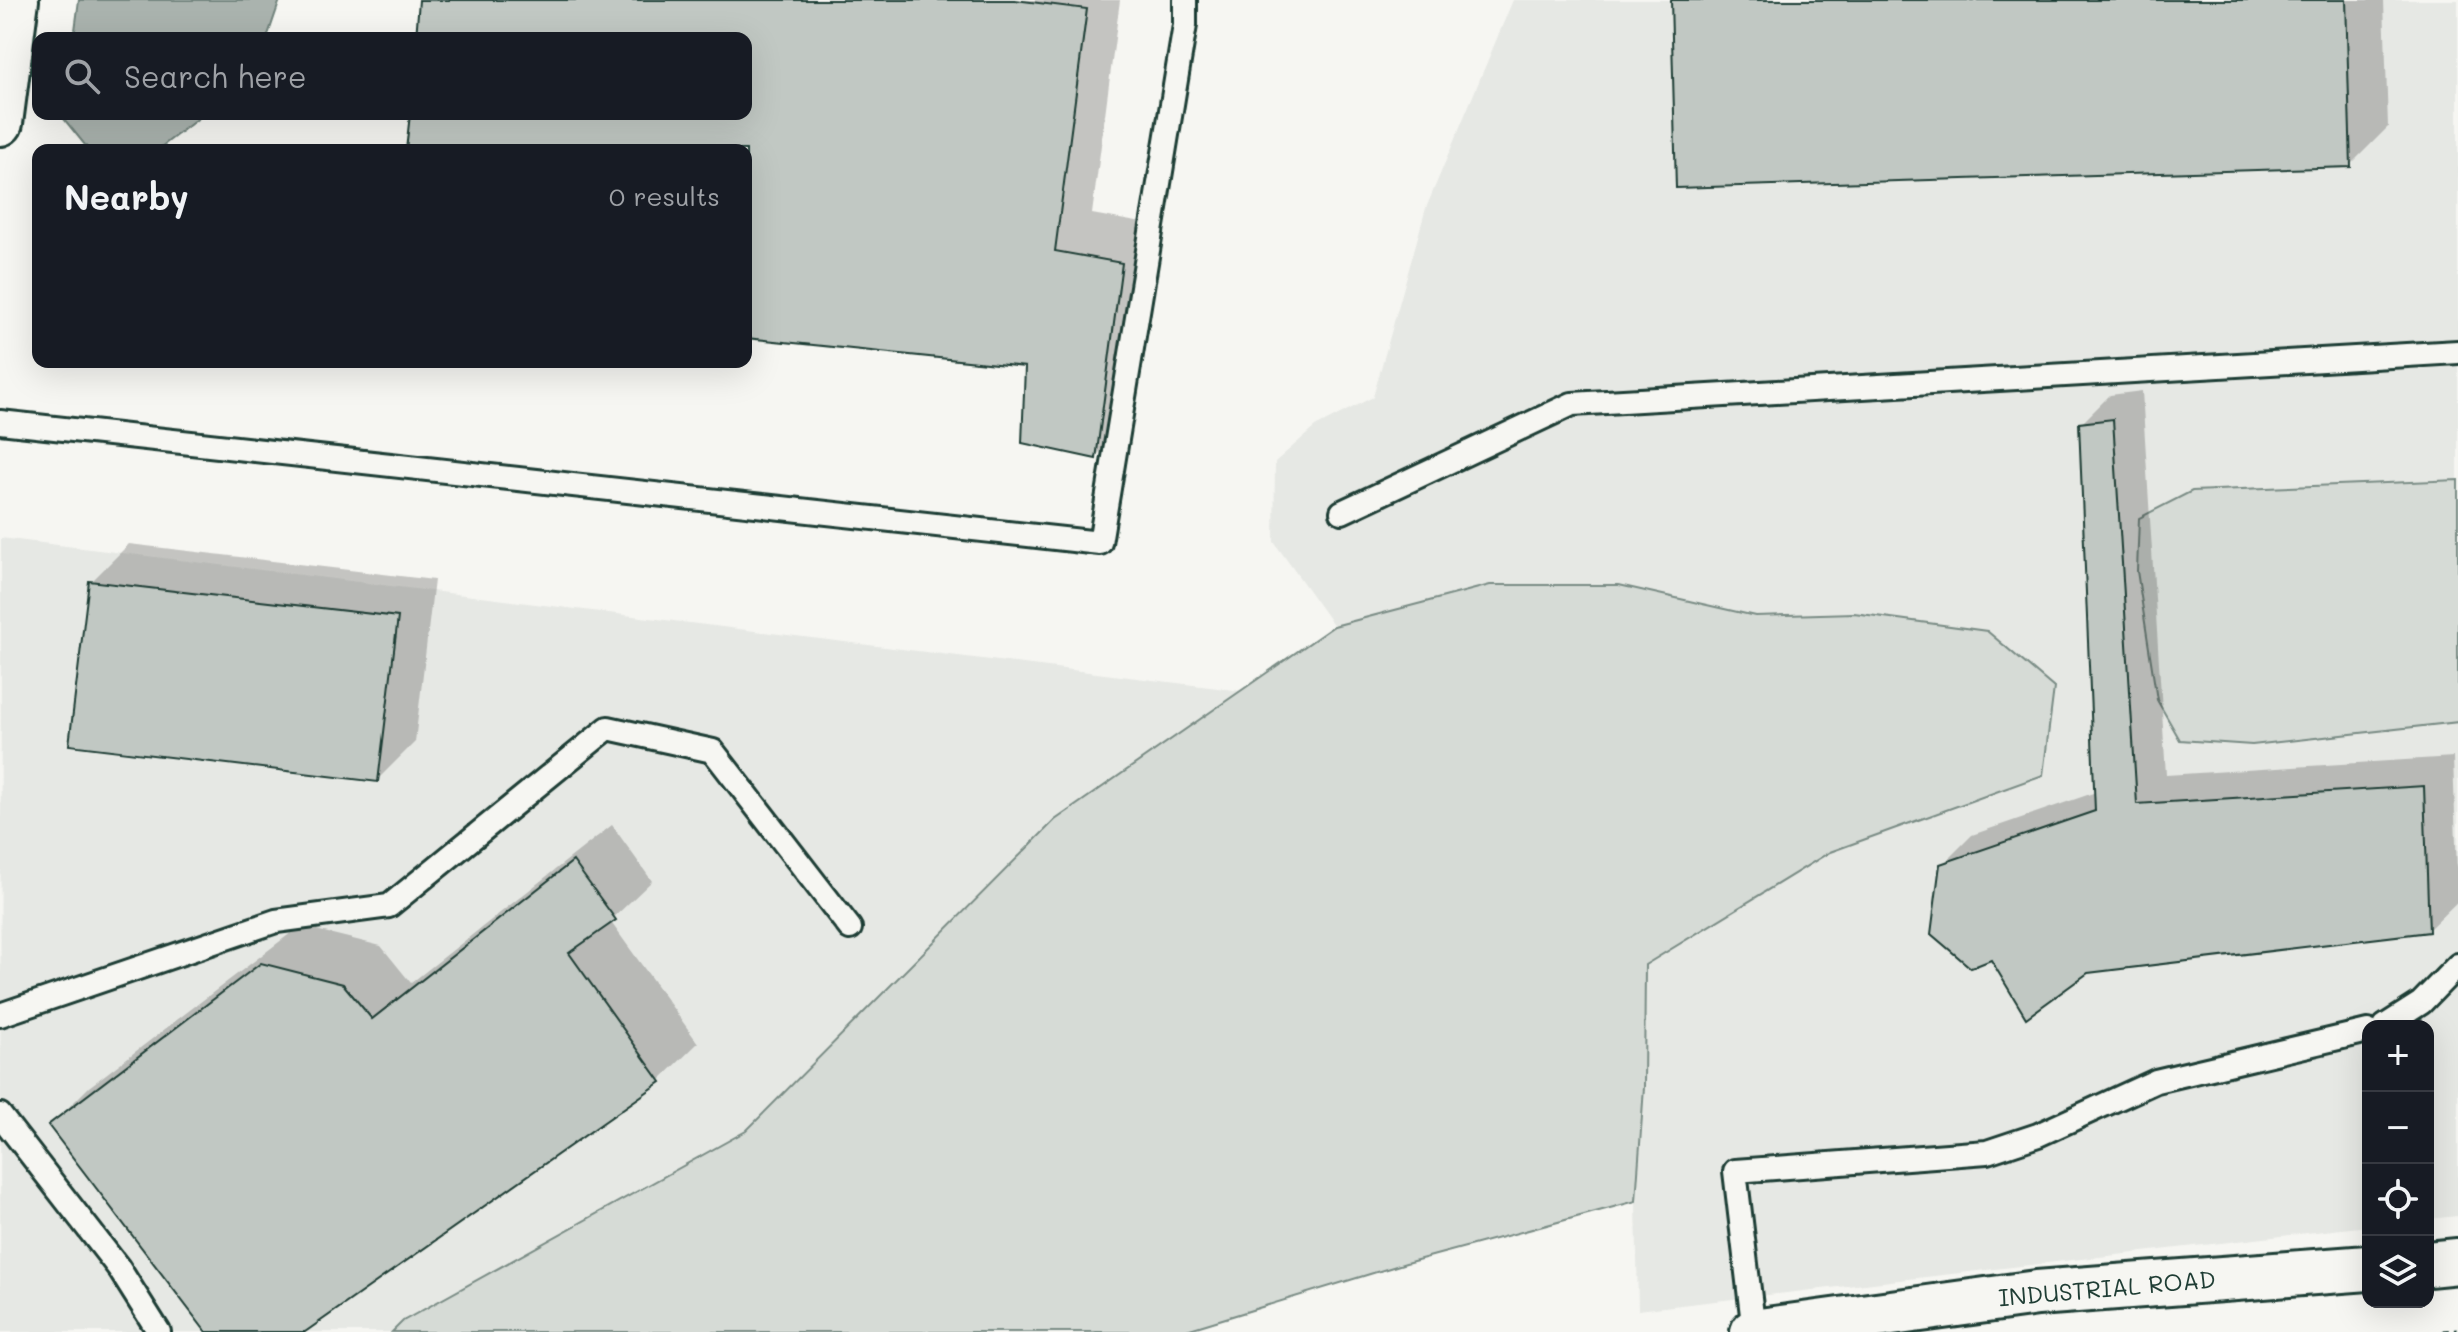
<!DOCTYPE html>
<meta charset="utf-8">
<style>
:root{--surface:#171b24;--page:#20242c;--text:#f1f3f6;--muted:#9ea1a6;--line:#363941}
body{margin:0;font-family:Mali,sans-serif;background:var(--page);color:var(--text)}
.controls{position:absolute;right:24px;bottom:24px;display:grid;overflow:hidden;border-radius:16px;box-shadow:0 8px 32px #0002}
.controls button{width:72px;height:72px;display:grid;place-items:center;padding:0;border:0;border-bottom:2px solid var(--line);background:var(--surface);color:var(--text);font:40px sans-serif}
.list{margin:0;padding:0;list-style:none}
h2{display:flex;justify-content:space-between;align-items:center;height:104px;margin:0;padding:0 32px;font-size:34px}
h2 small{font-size:26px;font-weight:400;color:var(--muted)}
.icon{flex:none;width:44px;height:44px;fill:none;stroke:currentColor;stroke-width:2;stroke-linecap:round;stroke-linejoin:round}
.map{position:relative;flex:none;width:2458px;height:1332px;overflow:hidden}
.search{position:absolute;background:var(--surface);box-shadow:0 8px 32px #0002;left:32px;top:32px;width:720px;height:88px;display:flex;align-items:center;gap:20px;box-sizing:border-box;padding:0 28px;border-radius:16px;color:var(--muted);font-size:30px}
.panel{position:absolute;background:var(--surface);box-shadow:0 8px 32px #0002;left:32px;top:144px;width:720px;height:224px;border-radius:16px}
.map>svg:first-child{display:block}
</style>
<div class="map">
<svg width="2458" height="1332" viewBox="0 0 2458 1332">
<rect width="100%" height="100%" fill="#f6f6f2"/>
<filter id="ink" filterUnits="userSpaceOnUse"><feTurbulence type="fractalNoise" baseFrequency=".0125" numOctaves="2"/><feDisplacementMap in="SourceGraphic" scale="16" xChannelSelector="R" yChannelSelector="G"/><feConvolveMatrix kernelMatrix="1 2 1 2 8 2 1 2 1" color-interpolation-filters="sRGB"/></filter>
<g filter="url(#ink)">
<path fill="#e6e8e4" d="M1513 0H2458V1216L2428 1219V1026H2368V1226L1638 1310 1636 1201 1644 1087 1645 965 1830 852 2042 775 1854 613 1755 616 1619 585H1490L1334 626 1274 542 1275 462 1315 427 1373 397 1426 208Z
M1 538 1242 691 1055 820 746 1131 403 1321 392 1332H0Z"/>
<path fill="#d6dbd6" stroke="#7a8c85" stroke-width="2" d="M2458 480V722L2252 745 2180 740 2157 700 2137 571 2139 518 2192 491Z
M1490 585H1619L1755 616 1854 613 1987 631 2054 688 2043 775 1830 852 1645 965 1644 1087 1636 1201 1406 1263 1180 1332H392L403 1321 746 1131 1055 820 1334 626Z"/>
<path fill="#aab3ae" stroke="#72847d" stroke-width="2" d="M79 0H280L267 38H74Z
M60 114H204L157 150H89Z"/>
<path fill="#0003" d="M421 0H1120L1092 214 1159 226 1133 419 1095 457 1027 365 746 336V150H408L412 114H746V38H418Z
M1673 0H2384L2388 127 2350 165Z
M2142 391 2166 775 2453 757 2458 901 2428 930 1942 865 1972 835 2096 792 2081 424 2110 395Z
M129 544 434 580 415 742 377 780 91 582Z
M612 825 652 881 610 921 698 1043 660 1080 302 1332H209L51 1125 89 1087 300 926 381 946 411 983Z"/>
<path fill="#c1c8c3" stroke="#1f3d34" stroke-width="2" d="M419 0H1015L1087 9 1055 251 1122 263 1096 459 1022 443 1025 367 746 338V150H406L410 114H746V38H416Z
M1671 0H2346L2351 167 1676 188Z
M2113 419 2137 804 2424 786 2429 932 2088 973 2026 1018 1991 960 1971 968 1931 934 1940 864 2095 811 2079 423Z
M89 581 398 617 378 782 69 745Z
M573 861 616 920 569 953 661 1082 305 1332H206L48 1125 261 963 343 984 372 1019Z"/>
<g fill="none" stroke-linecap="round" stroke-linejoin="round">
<defs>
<path id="service" d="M0 422 1100 543 1185 25V0
M1342 512 1572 404 2458 352
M0 1015 276 921 389 906 608 728 713 751 850 928
M2385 1026 2421 1003 2458 965
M0 1115 118 1267 159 1332
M1754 1332 1735 1171 1987 1152 2038 1135 2156 1081 2368 1031"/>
<path id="minor" d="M0 123 16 0"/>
<path id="secondary" d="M2428 1264 2458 1261
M1753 1332 2037 1293 2368 1268"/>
</defs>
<use href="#service" stroke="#1f3d34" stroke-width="28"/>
<use href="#minor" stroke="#1f3d34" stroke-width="50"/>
<use href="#secondary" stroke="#1f3d34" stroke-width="50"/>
<path stroke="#1f3d34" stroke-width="5" stroke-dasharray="6 6" stroke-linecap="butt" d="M2443 1332 2458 1331"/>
<use href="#service" stroke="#f6f6f2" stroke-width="22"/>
<use href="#minor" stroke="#f6f6f2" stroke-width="44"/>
<use href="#secondary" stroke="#f6f6f2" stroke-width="44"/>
</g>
</g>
<g text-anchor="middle" stroke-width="6" stroke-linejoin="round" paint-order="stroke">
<g font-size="24" fill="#1f3d34" stroke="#f6f6f2">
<text transform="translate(2107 1289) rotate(-5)" y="8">INDUSTRIAL ROAD</text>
</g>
</g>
</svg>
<div class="controls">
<button>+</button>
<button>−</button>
<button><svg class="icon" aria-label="locate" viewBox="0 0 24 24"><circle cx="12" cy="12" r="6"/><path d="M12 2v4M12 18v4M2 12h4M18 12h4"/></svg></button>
<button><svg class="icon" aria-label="layers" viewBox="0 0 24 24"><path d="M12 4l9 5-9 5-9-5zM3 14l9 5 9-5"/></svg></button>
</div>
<div class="search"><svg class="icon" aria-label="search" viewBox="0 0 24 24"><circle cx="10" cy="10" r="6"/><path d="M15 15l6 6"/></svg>Search here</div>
<section class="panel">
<h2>Nearby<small>0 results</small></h2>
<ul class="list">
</ul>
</section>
</div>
